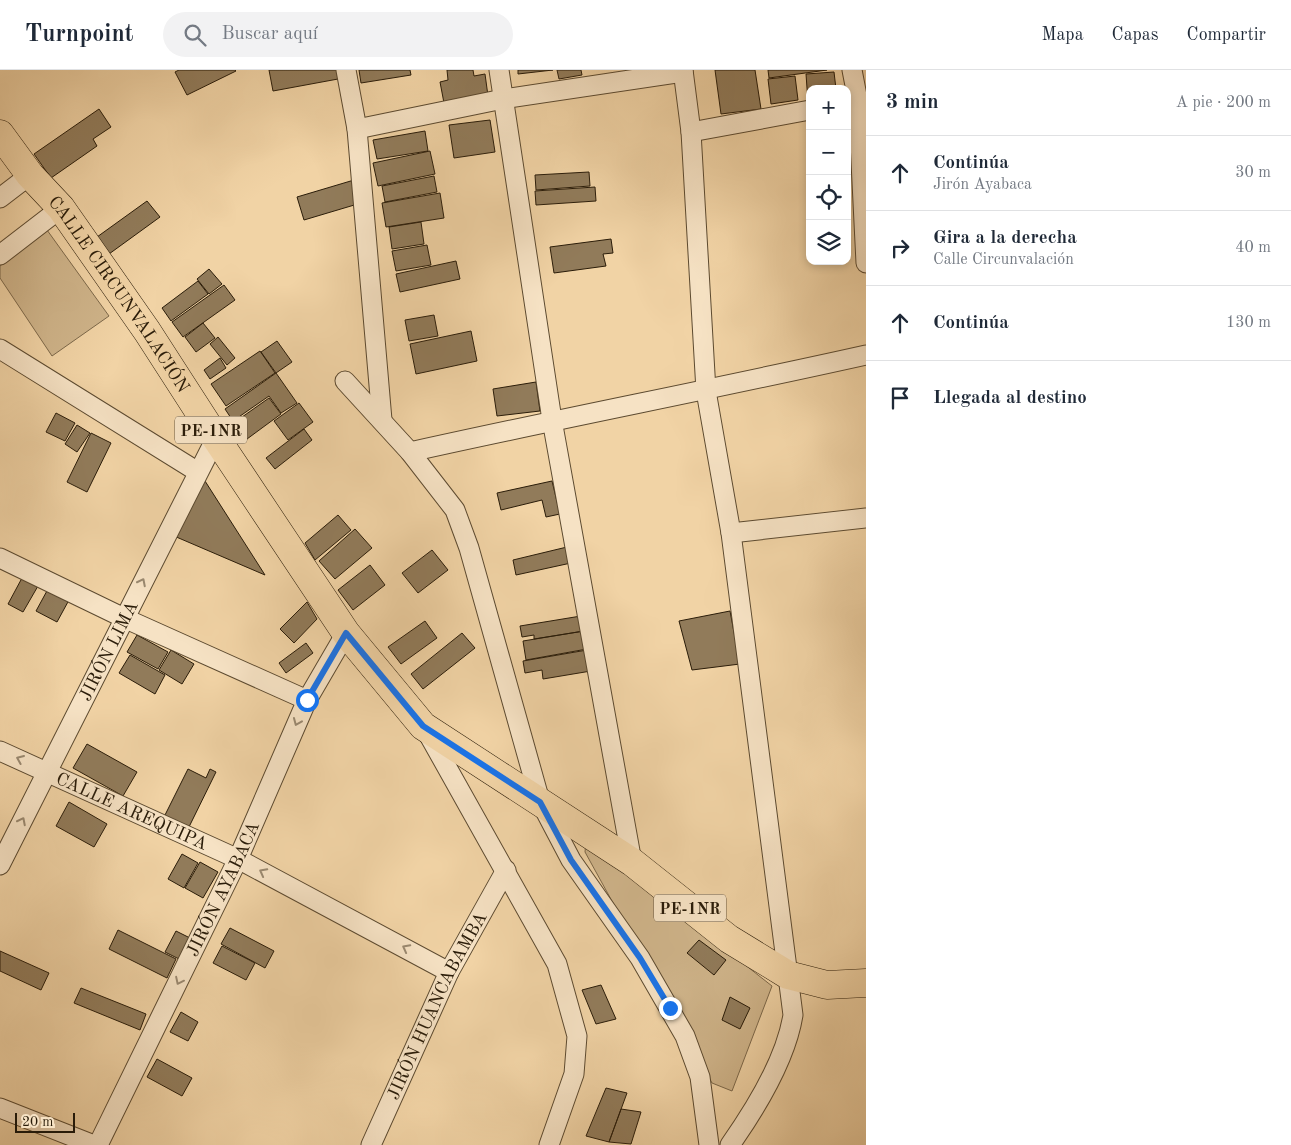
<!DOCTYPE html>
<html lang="es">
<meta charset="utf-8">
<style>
:root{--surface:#fff;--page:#f2f2f3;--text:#1f2937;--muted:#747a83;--line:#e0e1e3}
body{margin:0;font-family:"Old Standard TT",serif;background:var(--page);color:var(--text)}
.controls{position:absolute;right:15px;top:15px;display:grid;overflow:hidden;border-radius:10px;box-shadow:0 2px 8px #0003}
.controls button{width:45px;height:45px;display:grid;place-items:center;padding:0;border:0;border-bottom:1px solid var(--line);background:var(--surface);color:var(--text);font:25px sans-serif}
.scale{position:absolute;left:15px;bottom:12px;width:60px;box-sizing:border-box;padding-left:5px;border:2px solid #2a1c09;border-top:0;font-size:14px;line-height:18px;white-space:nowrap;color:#2a1c09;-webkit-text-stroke:4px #f6e2c4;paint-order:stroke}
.stop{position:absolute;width:15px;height:15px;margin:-11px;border:4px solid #1a73e8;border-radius:50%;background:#fff}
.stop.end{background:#1a73e8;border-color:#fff;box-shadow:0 1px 5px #0008}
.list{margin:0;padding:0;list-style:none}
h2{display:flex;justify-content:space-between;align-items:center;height:65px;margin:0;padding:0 20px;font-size:21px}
h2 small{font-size:16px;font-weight:400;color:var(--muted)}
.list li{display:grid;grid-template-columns:32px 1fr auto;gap:15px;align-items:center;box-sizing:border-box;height:75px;padding:0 20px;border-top:1px solid var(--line)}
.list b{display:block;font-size:19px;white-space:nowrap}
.list p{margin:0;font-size:16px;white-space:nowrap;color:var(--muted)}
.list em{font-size:16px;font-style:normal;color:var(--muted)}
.icon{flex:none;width:28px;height:28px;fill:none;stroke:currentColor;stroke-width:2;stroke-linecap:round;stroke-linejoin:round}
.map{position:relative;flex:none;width:866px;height:1075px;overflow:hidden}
header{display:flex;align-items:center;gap:30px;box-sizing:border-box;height:70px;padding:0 25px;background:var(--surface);border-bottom:1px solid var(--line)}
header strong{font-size:24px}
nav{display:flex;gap:28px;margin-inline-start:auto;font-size:18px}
.search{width:350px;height:45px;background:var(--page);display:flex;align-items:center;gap:12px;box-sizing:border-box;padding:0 18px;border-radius:28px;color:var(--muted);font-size:19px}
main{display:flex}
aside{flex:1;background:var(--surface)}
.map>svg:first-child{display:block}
</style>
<header>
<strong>Turnpoint</strong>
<div class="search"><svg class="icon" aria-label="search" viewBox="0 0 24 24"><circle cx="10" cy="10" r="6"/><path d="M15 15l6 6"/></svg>Buscar aquí</div>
<nav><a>Mapa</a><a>Capas</a><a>Compartir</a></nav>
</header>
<main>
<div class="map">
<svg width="866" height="1075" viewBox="0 0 866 1075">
<rect width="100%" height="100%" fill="#f1d3a5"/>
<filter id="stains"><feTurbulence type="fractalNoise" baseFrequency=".004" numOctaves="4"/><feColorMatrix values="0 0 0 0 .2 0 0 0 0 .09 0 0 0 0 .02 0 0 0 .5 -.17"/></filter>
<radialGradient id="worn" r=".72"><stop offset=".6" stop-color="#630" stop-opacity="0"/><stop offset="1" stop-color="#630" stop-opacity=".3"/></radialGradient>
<path fill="#cfb48a" stroke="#7c684a" d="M47 160 109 246 52 286 0 208V196Z
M586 770 772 916 732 1021 712 1013 585 782Z"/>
<path fill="#917b5a" stroke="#2a1c09" d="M179 0H235L236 1 187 25 175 2Z
M269 0H337L338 9 273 21Z
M359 0H410L411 5 361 13Z
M447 0H473L474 6 485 4 488 26 444 33 440 12 448 10Z
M518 0H553L518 4Z
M557 0H581L582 5 559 9Z
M715 0H755L761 39 721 44Z
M768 0H827L769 8Z
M834 2 836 19H810L808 32 806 4Z
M795 6 798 30 771 34 768 9Z
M99 39 111 57 93 69 97 76 51 108 34 84Z
M490 50 495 82 454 88 449 55Z
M425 61 428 81 377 89 373 70Z
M430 81 435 104 378 116 373 93Z
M589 102 590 116 536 120 535 105Z
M434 106 437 122 385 132 382 116Z
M354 110 361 133 304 150 297 127Z
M595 117 596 131 536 135 535 121Z
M440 123 444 148 386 157 382 133Z
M147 131 160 147 109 184 97 167Z
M421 152 424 174 392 179 389 157Z
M611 169 613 183 603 184 606 196 554 203 550 177Z
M427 175 431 195 396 201 392 181Z
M456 191 460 209 400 222 396 204Z
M209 199 222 214 209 224 197 209Z
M198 211 208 224 171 251 162 238Z
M224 215 235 230 183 267 172 252Z
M434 245 438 266 409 271 405 250Z
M203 253 215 268 196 282 185 267Z
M471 261 477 291 416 304 410 274Z
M218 267 235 288 227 295 210 274Z
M277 271 292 292 276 303 261 282Z
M260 281 275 303 226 336 211 314Z
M220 288 226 298 210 309 204 300Z
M276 303 297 333 281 343 269 326 233 351 225 339Z
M536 312 540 341 497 346 493 319Z
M269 328 281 344 247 369 235 352Z
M299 333 313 352 288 370 274 351Z
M56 343 75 353 65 371 46 362Z
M77 355 90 363 77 382 65 374Z
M304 359 312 370 275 399 266 388Z
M91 363 111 373 87 422 67 412Z
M205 411 265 505 174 466Z
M552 411 560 444 546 447 542 430 501 440 497 423Z
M338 445 351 460 315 490 305 473Z
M355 459 372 478 335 509 319 491Z
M567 477 571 493 516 505 513 490Z
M432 480 448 500 418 523 402 503Z
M370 495 385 515 353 540 338 520Z
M22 508 38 516 23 542 8 534Z
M48 519 69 530 57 552 36 541Z
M307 532 317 549 294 573 280 559Z
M730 541 740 594 692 600 679 551Z
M581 546 584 561 534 569V565L522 567 520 556Z
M425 551 437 568 401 594 388 577Z
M584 561 587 579 526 590 523 571Z
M462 563 475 578 423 619 411 604Z
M137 565 168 582 158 599 127 582Z
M306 573 313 583 286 603 279 593Z
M171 580 194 594 182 614 159 600Z
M587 580 591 601 543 609 542 600 525 603 523 591Z
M130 585 165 605 155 624 119 603Z
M87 674 137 702 123 726 73 698Z
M188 699 206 708 210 699 216 702 187 761 163 749Z
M69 732 107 754 94 777 56 756Z
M182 784 198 793 184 818 168 809Z
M200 792 218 802 203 828 185 818Z
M230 858 274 881 265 898 221 874Z
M118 860 176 889 167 908 109 879Z
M176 861 190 868 179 889 165 882Z
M699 870 726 890 714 905 687 883Z
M222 876 255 893 246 910 213 893Z
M0 881 49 903 41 920 0 901Z
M601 915 616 949 596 954 582 920Z
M81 918 146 944 140 960 74 933Z
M730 927 750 938 740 959 722 950Z
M181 942 198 952 188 971 170 962Z
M157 989 192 1008 182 1026 147 1007Z
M606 1018 627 1023 609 1072 586 1066Z
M621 1039 641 1042 631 1074 609 1072Z"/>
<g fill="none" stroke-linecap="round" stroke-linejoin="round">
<defs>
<g id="minor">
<path d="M346 0 357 59 382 350"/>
<path d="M499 0 552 350 632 792"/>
<path d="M683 0 691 62 706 321 731 463 793 945C786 989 756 1038 730 1075"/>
<path d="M852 0 858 31 866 193"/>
<path d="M357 59 503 29 683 2"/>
<path d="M691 62 810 40"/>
<path d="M0 128 30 105"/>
<path d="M0 185 61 138"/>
<path d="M0 279 198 402"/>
<path d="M345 311 410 382 455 440 469 478 540 731 571 790 640 888 685 966 700 1007 709 1075"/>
<path d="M410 382C562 348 714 319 866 285"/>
<path d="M731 463 866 448"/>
<path d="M0 488 124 548 307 630"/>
<path d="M426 660 557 894 577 966 574 1004 549 1075"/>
<path id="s1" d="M0 681 238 789 449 902"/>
<path id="s2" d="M0 795 216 368"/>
<path d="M0 1038 94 1075"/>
<path id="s3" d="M98 1075 238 789 307 630 346 563"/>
<path id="s4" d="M371 1075 449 902 506 800"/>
</g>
<g id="primary">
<path id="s5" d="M0 64 30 105 61 138 147 261 216 368 346 563 423 656 632 792 729 869 788 905 827 915 866 913"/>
</g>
</defs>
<use href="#minor" stroke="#5c4a30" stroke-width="21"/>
<use href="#primary" stroke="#2a1c09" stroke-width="29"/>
<use href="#minor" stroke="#f6e2c4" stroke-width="19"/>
<use href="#primary" stroke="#f1d3a5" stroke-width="28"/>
</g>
<defs><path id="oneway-chevron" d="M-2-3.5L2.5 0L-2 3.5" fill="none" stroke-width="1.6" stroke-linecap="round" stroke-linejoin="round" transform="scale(1.25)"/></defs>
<g stroke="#9a8970">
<use href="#oneway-chevron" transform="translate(142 512) rotate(-63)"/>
<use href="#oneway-chevron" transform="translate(297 652) rotate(113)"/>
<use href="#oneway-chevron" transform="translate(20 689) rotate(-157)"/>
<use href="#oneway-chevron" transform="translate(22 751) rotate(-63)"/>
<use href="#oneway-chevron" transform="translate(263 802) rotate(-152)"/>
<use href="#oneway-chevron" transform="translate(406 878) rotate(-152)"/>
<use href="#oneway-chevron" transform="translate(179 911) rotate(116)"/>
</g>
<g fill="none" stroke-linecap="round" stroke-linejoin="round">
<path stroke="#1a73e8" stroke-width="6" d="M307 630 346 563 423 656 540 732 571 790 640 888 670 938"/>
</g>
<g text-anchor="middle" stroke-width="4" stroke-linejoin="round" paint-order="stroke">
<g fill="#f6e2c4" stroke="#675741" stroke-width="1">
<rect x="175" y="346.5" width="72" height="27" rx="4"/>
<rect x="654" y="824.5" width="72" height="27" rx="4"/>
</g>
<g font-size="16" font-weight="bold" fill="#2a1c09">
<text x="211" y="366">PE-1NR</text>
<text x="690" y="844">PE-1NR</text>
</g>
<g font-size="18" fill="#2a1c09" stroke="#f6e2c4">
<text dy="6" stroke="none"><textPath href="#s5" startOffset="200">CALLE CIRCUNVALACIÓN</textPath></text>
<text dy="6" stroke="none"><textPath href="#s2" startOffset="240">JIRÓN LIMA</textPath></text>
<text dy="6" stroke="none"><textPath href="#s1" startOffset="145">CALLE AREQUIPA</textPath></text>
<text dy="6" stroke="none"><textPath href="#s3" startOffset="285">JIRÓN AYABACA</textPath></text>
<text dy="6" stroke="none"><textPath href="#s4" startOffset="154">JIRÓN HUANCABAMBA</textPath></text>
</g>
</g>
<rect width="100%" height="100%" filter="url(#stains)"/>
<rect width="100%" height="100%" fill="url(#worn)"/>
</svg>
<div class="controls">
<button>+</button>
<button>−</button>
<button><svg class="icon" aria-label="locate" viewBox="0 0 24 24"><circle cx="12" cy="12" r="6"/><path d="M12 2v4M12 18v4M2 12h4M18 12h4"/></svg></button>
<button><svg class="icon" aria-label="layers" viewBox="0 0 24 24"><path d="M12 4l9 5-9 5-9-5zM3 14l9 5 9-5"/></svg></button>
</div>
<div class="scale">20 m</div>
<div class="stop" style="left:307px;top:630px"></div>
<div class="stop end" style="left:670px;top:938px"></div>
</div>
<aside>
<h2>3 min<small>A pie · 200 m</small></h2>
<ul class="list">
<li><svg class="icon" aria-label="ahead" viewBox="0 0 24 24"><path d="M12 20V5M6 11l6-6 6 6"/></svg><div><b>Continúa</b><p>Jirón Ayabaca</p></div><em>30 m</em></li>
<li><svg class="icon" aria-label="right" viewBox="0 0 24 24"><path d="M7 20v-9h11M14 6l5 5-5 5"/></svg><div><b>Gira a la derecha</b><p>Calle Circunvalación</p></div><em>40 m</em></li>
<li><svg class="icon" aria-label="ahead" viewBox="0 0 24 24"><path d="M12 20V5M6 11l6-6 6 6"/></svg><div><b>Continúa</b></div><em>130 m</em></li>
<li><svg class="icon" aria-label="arrive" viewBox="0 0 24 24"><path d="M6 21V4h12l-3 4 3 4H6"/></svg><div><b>Llegada al destino</b></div></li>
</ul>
</aside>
</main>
